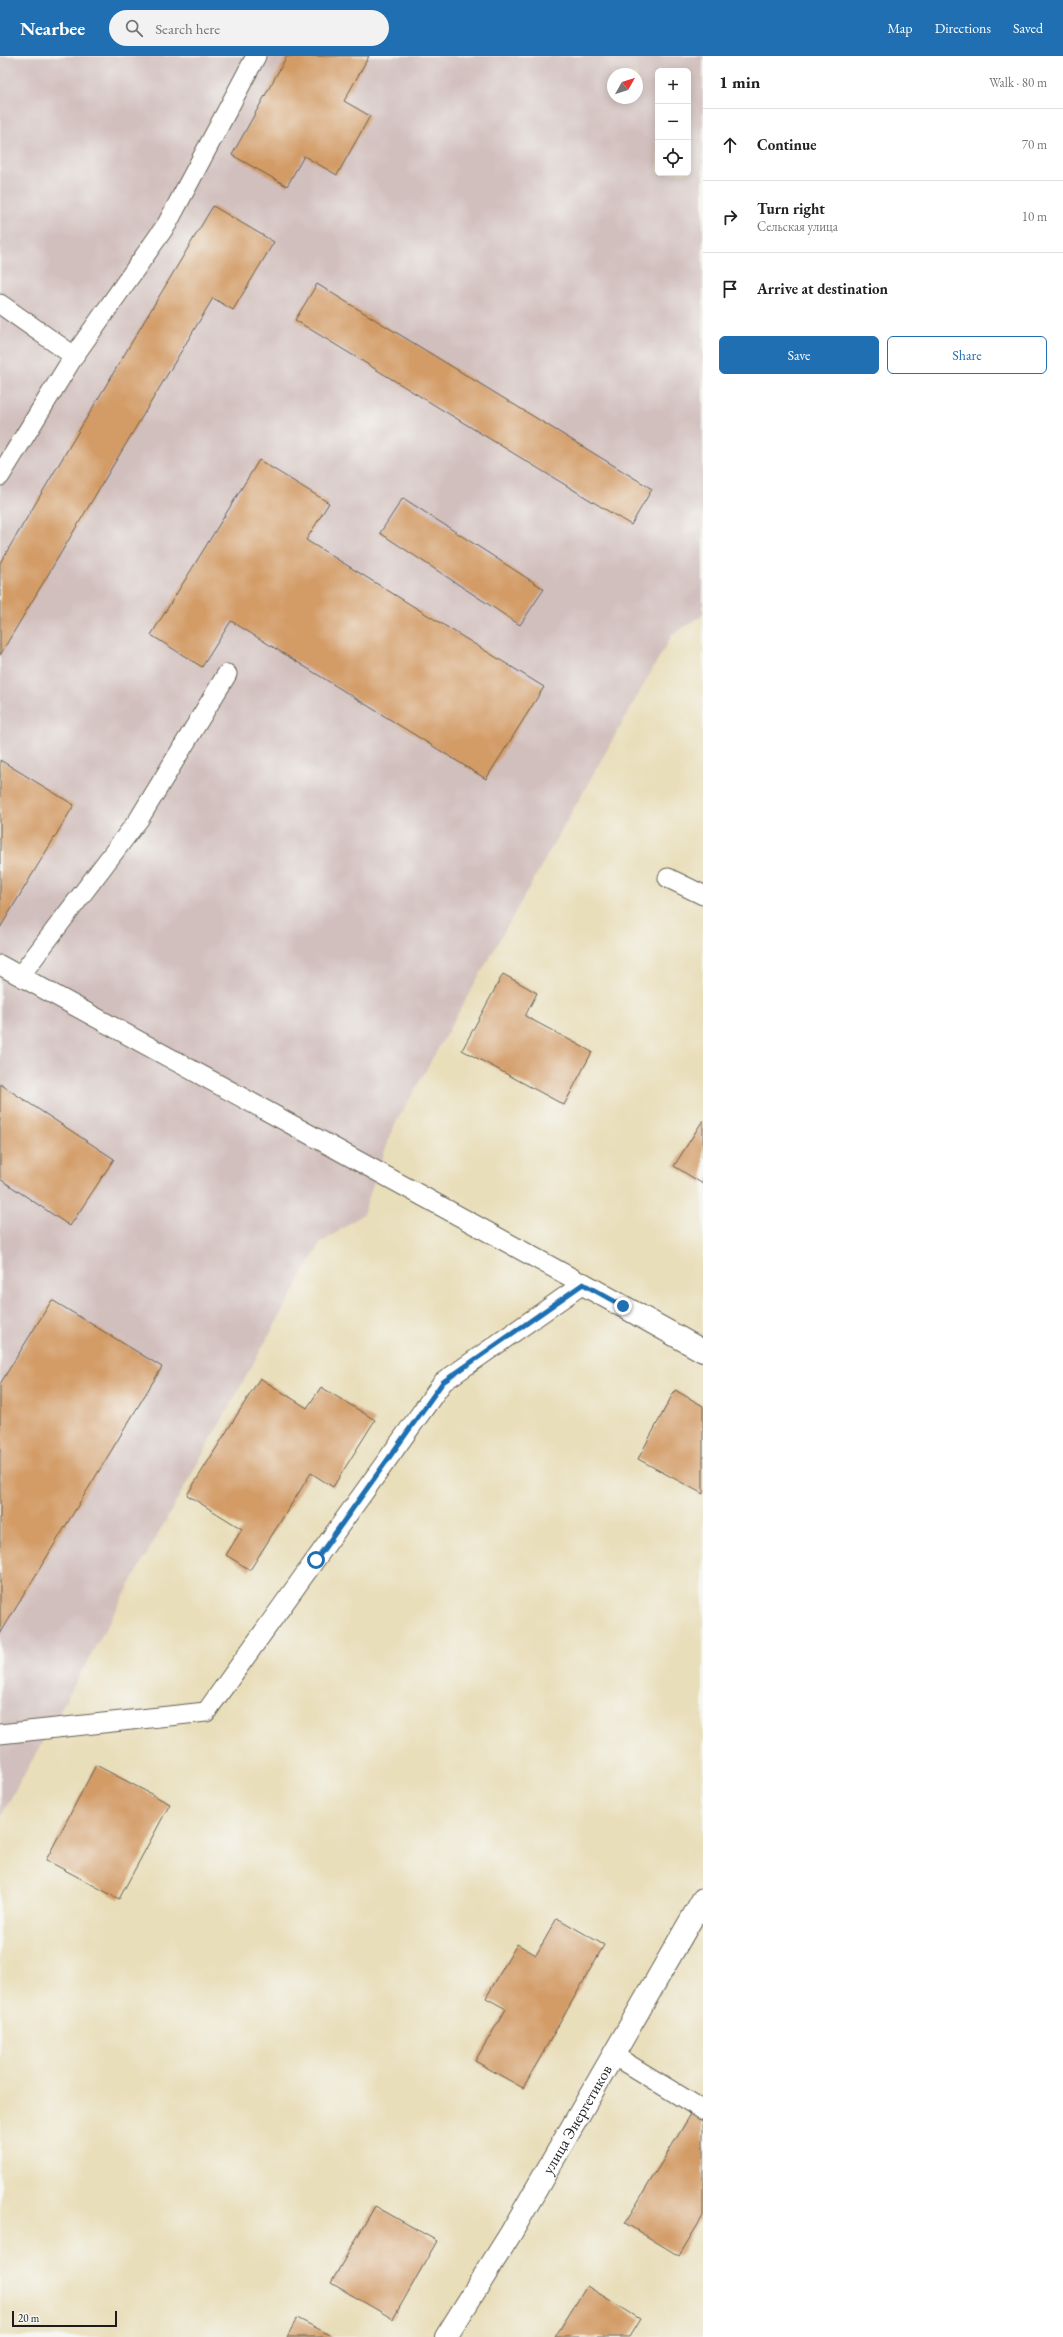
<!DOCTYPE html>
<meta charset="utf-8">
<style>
:root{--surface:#fff;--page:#f2f2f2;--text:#222;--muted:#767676;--line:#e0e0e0;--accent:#1f6fb2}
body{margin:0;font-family:"EB Garamond",serif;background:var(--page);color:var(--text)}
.controls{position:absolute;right:12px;top:12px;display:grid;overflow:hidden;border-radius:6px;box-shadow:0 2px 10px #0003}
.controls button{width:36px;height:36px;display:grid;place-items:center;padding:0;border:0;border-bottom:1px solid var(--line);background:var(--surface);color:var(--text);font:20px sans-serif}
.compass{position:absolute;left:607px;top:12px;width:36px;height:36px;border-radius:50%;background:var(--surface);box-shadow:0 2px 10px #0003;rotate:51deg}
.scale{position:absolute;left:12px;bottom:10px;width:105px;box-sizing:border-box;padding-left:4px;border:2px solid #1c1c1c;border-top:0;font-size:11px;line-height:14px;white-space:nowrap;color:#1c1c1c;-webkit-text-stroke:3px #f6f6f2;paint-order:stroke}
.stop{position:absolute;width:12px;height:12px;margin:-9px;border:3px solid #1f6fb2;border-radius:50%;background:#fff}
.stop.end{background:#1f6fb2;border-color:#fff;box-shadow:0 1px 4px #0008}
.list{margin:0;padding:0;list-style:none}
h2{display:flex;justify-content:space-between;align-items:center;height:52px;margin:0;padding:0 16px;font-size:17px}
h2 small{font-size:13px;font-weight:400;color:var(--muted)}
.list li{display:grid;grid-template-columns:26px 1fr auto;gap:12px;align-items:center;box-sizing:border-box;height:72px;padding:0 16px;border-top:1px solid var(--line)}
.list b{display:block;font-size:15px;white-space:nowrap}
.list p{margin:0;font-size:13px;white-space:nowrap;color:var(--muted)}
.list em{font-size:13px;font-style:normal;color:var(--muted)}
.actions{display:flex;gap:8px;padding:12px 16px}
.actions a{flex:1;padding:9px 0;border:1px solid var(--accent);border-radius:6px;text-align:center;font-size:14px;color:var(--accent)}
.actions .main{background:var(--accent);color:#fff}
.icon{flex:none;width:22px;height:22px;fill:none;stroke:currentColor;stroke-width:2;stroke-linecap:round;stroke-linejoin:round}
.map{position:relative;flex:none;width:703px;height:2281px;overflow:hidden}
header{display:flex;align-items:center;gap:24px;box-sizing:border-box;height:56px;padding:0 20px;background:var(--accent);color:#fff}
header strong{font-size:19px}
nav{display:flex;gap:22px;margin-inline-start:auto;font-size:14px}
.search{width:280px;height:36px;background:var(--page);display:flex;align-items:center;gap:10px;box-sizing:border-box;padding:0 14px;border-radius:22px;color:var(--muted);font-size:15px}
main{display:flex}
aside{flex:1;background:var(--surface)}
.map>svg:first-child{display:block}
</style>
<header>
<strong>Nearbee</strong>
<div class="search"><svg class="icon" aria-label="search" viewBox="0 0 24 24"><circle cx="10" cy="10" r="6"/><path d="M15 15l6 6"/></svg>Search here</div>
<nav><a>Map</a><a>Directions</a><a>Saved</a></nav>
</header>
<main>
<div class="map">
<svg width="703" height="2281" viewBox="0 0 703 2281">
<rect width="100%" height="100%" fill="#f6f6f2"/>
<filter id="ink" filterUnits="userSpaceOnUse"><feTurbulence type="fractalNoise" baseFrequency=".025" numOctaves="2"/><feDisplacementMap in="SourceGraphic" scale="8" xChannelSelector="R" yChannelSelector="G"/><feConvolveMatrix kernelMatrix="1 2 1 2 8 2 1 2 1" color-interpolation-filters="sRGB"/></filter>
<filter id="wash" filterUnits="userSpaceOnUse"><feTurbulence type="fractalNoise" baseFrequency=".012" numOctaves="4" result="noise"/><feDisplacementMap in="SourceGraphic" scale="16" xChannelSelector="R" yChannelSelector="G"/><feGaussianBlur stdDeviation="0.9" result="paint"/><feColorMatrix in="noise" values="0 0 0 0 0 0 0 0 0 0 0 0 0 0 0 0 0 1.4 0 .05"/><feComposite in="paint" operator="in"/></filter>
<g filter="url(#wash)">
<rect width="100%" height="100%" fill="#e9deba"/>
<path fill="#d1bfbd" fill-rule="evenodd" d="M0 0H703V557L700 561 672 579 392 1074 363 1158 320 1188 0 1762ZM658 15H688V117H658ZM613 18H637V42H613Z"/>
<g id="blocks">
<path fill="#d39b66" d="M287 0H369L344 45 370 60 337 119 304 100 287 130 232 99Z
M213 150 274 186 233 254 213 242 0 599V507Z
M317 228 652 433 631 469 295 264Z
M259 404 329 447 306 484 544 631 486 723 231 565 202 611 151 579Z
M403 442 544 533 520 569 380 477Z
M0 704 74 749 0 872Z
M503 918 537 937 525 960 592 996 564 1049 462 994Z
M0 1028 114 1103 70 1170 0 1123Z
M703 1064V1128L674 1110Z
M52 1244 162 1311 0 1578V1328Z
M260 1322 307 1352 321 1331 375 1364 333 1431 311 1417 250 1514 226 1499 242 1473 187 1439Z
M675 1334 703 1350V1438L638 1403Z
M96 1709 170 1748 119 1843 46 1804Z
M557 1862 604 1889 523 2032 475 2005 506 1953 486 1942 517 1888 536 1899Z
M691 2058 703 2065V2160L679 2200 625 2167Z
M375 2150 437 2185 393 2263 331 2227Z
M587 2230 640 2263 629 2281H555Z
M297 2262 334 2281H287Z"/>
</g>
</g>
<g filter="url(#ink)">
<use href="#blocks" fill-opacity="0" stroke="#646053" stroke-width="1"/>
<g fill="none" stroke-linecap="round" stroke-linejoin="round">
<defs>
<path id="lane" d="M0 248 74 300
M0 420 74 300 167 168 256 0
M668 822 703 839
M0 909 583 1228 443 1326 206 1656 0 1678
M20 920 139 763 227 618
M613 1999 703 2054"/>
<g id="street">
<path d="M583 1228 703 1295"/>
<path id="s1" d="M446 2281 511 2177 703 1843"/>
</g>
</defs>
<use href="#lane" stroke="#646053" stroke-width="21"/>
<use href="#street" stroke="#646053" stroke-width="24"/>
<use href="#lane" stroke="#fff" stroke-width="19"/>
<use href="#street" stroke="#fff" stroke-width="22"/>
</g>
</g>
<g fill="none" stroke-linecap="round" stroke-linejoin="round" filter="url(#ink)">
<path stroke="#1f6fb2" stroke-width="5" d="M316 1504 443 1326 583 1228 623 1250"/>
</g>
<g text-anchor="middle" stroke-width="4" stroke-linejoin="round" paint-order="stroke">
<g font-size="16" fill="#1c1c1c" stroke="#f6f6f2">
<text dy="6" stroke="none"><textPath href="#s1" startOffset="254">улица Энергетиков</textPath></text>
</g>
</g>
</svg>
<div class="controls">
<button>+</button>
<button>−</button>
<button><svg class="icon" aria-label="locate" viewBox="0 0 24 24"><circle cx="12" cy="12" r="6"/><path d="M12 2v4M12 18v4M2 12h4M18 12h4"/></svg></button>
</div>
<svg class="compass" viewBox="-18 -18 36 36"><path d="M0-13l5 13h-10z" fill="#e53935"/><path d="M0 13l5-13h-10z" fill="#767676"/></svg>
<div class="scale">20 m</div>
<div class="stop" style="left:316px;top:1504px"></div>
<div class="stop end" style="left:623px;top:1250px"></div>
</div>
<aside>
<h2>1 min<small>Walk · 80 m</small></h2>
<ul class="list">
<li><svg class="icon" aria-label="ahead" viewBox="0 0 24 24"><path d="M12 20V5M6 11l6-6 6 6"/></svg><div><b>Continue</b></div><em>70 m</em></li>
<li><svg class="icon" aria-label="right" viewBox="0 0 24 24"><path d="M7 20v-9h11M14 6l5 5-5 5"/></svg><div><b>Turn right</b><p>Сельская улица</p></div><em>10 m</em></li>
<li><svg class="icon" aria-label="arrive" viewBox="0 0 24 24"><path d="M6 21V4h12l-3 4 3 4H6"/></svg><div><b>Arrive at destination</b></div></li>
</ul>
<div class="actions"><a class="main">Save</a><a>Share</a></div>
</aside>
</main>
